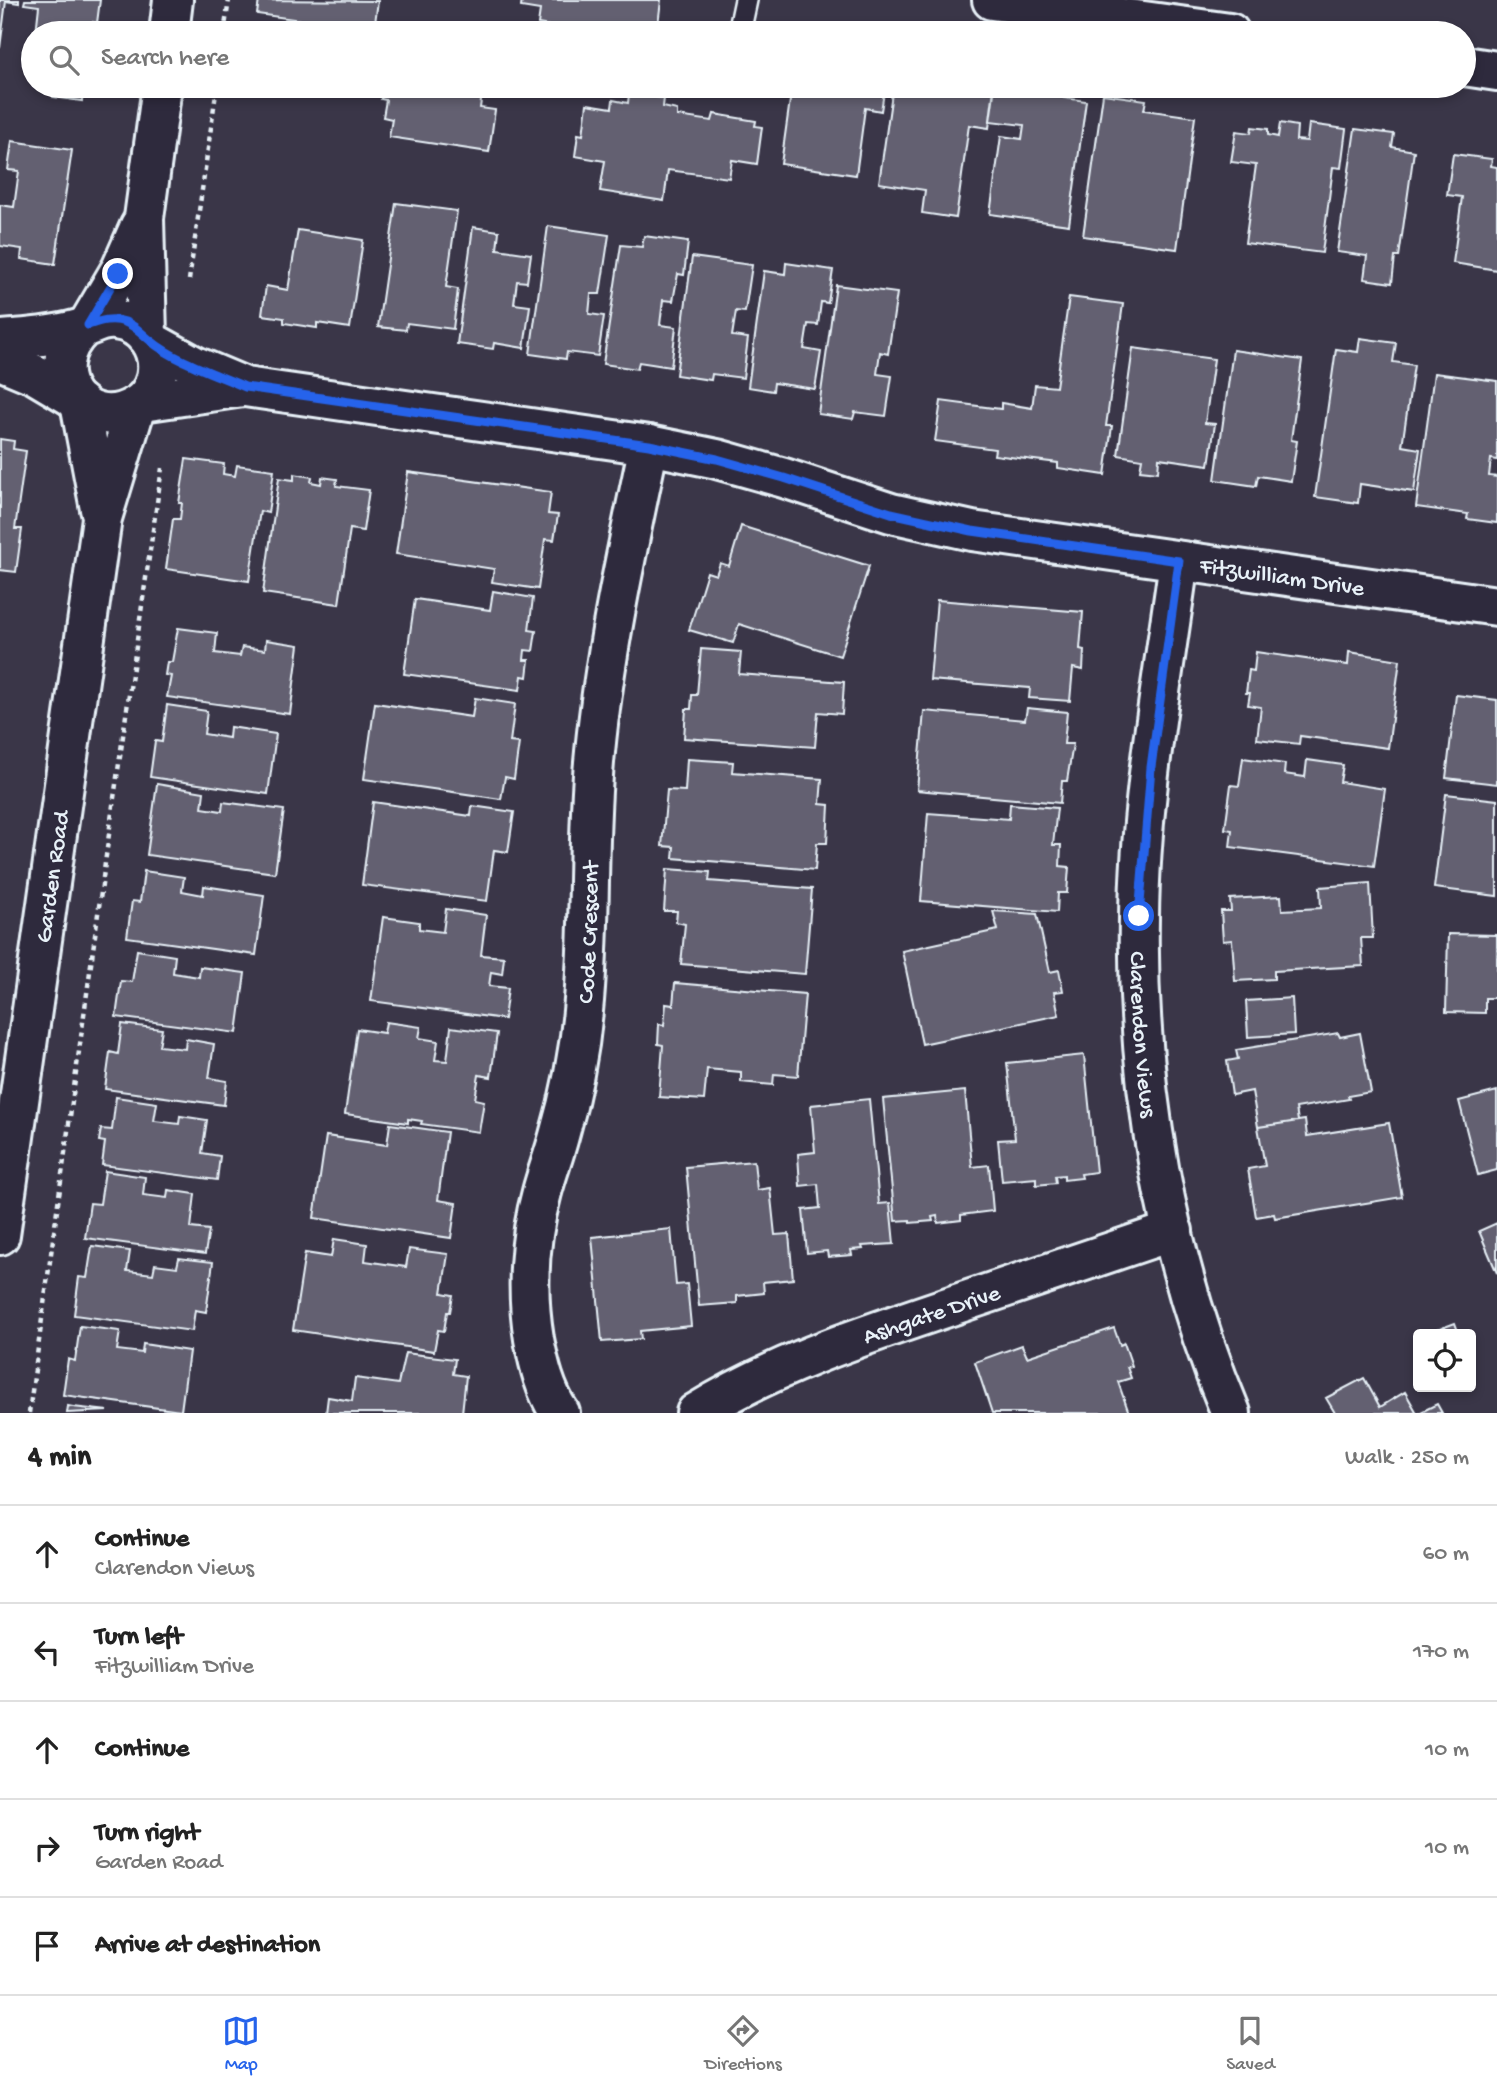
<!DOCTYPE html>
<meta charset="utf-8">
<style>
:root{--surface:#fff;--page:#f2f2f2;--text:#222;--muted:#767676;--line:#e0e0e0;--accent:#2563eb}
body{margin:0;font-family:"Gochi Hand",sans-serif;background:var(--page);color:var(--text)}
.controls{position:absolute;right:21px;bottom:21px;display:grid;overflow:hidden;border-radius:7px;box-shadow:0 4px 10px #0003}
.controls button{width:63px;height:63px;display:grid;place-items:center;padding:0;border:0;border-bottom:2px solid var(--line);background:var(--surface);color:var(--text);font:35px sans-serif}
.stop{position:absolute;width:21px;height:21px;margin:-16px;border:5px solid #2563eb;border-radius:50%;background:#fff}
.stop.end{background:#2563eb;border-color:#fff;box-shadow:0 2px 7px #0008}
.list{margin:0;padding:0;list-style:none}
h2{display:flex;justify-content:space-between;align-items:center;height:91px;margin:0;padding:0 28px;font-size:30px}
h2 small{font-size:23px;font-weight:400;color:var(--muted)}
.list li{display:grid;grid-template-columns:46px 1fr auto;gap:21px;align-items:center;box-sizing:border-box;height:98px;padding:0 28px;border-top:2px solid var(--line)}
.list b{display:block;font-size:26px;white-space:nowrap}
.list p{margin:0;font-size:23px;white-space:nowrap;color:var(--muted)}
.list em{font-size:23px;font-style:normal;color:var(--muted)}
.icon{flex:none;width:38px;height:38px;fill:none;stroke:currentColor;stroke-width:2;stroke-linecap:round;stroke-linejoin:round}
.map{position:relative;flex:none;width:1497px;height:1413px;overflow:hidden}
.search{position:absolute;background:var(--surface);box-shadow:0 4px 10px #0003;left:21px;right:21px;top:21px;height:77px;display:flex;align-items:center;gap:18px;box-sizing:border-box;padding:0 24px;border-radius:38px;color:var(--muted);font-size:26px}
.sheet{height:581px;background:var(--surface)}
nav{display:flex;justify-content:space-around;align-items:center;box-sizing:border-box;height:98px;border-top:2px solid var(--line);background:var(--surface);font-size:19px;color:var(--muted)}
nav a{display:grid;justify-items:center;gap:4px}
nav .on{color:var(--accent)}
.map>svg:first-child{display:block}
</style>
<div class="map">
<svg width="1497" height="1413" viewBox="0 0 1497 1413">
<rect width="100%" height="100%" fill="#3a3648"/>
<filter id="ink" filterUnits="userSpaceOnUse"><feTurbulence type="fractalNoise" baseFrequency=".0143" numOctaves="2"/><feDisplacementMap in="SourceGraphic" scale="14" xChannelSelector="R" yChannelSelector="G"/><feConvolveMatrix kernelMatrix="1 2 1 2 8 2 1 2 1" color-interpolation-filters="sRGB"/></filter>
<g filter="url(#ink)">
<path fill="#636171" stroke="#e8f1f8" stroke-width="2" d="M0 0H19V3L6 1 0 48Z
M25 0H100L97 23 93 22 91 33H36L39 6 24 4Z
M259 0 378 1 374 30 257 14Z
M522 0H661L657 33H573V30L538 24 540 10 521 7Z
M55 86H84L82 101 53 97Z
M383 86H483L480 108 495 110 489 152 389 137 392 119 383 117 386 100 381 99Z
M792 86H885L881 111 865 108 856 175 781 164Z
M893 86 994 88 989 128 969 125 956 218 922 213 925 190 879 183Z
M995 86H1047L1046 88 1065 90 1064 98 1086 101 1069 225 990 214 1001 136 1022 139 1024 125 990 121Z
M629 94 664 98 663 107 677 110V116L712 121 714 114 756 121 755 126 762 127 757 164 732 160 729 178 668 170 664 201 600 191 605 161 575 156 578 134 583 135 587 104 612 108 613 100 628 103Z
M1103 94 1146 100 1144 110 1195 117 1177 249 1083 236Z
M1280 123 1297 126 1296 140 1307 141 1309 124 1346 129 1341 168 1333 167 1322 253 1245 243 1256 165 1231 162 1236 131 1251 133 1252 127 1268 129V135L1278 137Z
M1355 129 1394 134 1392 147 1414 151 1399 257H1395L1392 283 1364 279 1367 256 1337 252Z
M12 141 72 150 55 264 21 259 22 249 0 246V205L14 207 19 171 8 170Z
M1453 154 1492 159 1491 166 1497 167V270L1453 263 1462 197 1447 195Z
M396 203 457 211 446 287 458 289 453 329 407 323 406 330 378 327Z
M548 226 609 235 600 294H591L589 314 604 316 598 356 567 352 566 359 530 354Z
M473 227 499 231 497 249 531 254 527 282 517 281 514 304 530 306 524 348 494 343 493 349 457 344Z
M298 230 363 240 350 328 317 323V328L284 323V318L262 315 266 286 288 290Z
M644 236 688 242 684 275 678 274 673 301 663 300 660 325 676 327 671 367 639 362 637 369 603 364 621 245 642 247Z
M692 257 752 265 745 312 736 311 732 336 748 338 743 378 712 374 711 380 676 375Z
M786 263 833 270 828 303 821 302 818 325 808 324 804 349 821 352 815 389 774 383 773 391 748 387 764 271 785 274Z
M836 285 897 293 888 354 880 352 877 374 892 376 886 416 855 412 853 419 818 414Z
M1069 297 1123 304 1106 426H1112L1105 475 1058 468V463L994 455 995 449 935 441 941 401 1001 409V403L1032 408 1035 385 1056 387Z
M1360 338 1396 343 1393 362 1414 365 1402 446 1420 449 1414 492 1360 484 1358 503 1315 497 1336 349 1358 352Z
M1133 348 1214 359 1205 423 1215 424 1209 465 1159 458 1158 472 1140 470 1142 459 1118 455Z
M1233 350 1302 360 1291 440 1297 441 1291 481 1258 476 1256 486 1215 480Z
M1434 373 1497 381V460L1491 459 1489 476 1497 477V523L1467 519 1468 514 1416 507Z
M0 439 14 441 13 449 26 451 15 529H22L16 572 0 570Z
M186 459 224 464 223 474 235 476 237 465 274 470 268 513 260 511 249 581 166 569 173 519H180L182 503H179Z
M408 472 551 492 548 514 558 515 554 540 545 539 538 589 492 582 494 569 396 554Z
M294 474 312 477 311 482 321 484 322 477 337 479 336 486 369 490 363 531 350 529 339 604 263 593 279 478 294 480Z
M741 526 869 566 840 656 739 624 733 643 689 630 707 572 716 575 720 563 729 566Z
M493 591 533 598 529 630 536 631 533 651 525 650 524 660H529L527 677 522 676 520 690 404 674 415 599 490 610Z
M937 600 1083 612 1080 649 1084 650 1083 670 1073 668 1070 701 1029 698 1030 688 930 680Z
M178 628 217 633 215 653 240 656 242 647 265 650 266 640 299 645 290 714 167 697 171 676 165 675 167 662H172Z
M701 649 741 652 739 674 844 682 842 714 818 712 815 747 684 738 686 709H691L692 695H697Z
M1256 652 1348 665 1349 652 1400 660 1388 748 1300 736 1299 744 1257 739 1261 707 1248 705 1250 693H1246L1249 670 1254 671Z
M1456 695 1497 700V784L1446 778Z
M475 698 515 704 510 742 519 743 514 779 505 777 501 799 364 779 375 703 472 717Z
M167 705 207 711 204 734 229 738 230 727 276 734 268 794 150 777 155 741 162 742Z
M1027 708 1067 712 1064 744H1073L1067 781H1062L1060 803 917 790 924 711 1025 720Z
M1243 758 1285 764 1284 774 1305 777 1307 760 1343 765 1340 782 1385 789 1374 866 1230 847 1232 830 1225 829 1231 785 1239 786Z
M687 759 733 762 732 772 822 779 820 804 829 805 827 843H817L815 870 673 858 674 847 662 846 667 790 685 791Z
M157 784 204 792 202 808 222 811 223 802 284 810 275 873 147 855Z
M1446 794 1497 800V896L1434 888Z
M373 802 471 816 472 806 514 812 508 852 494 850 487 901 362 885Z
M1010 804 1057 808 1053 845H1061L1060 866 1069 867 1067 893H1058L1057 912 921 901 928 813 1009 819Z
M667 869 710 872 709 881 812 889 805 974 681 964 685 924 676 922 677 911H664Z
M144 871 184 877 182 891 203 895 204 886 264 895 256 955 127 937 132 901 140 902Z
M1370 883 1373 938H1361L1363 966 1274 971V979L1235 981 1232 940 1223 941 1221 911H1231L1230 899 1281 896 1282 910 1321 908 1320 887Z
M446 909 486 915 481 955 504 957 502 974 491 972 489 986 508 988 504 1019 371 1001 383 917 419 922V929L443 932Z
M993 911 1037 914 1050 972 1059 970 1063 991 1054 992 1059 1015 922 1044 902 951 998 930Z
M1448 934 1497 935V998H1485V1013L1446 1012Z
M137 950 175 956 173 973 199 977 200 967 245 973 237 1033 116 1017 121 981 132 982Z
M675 983 805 994 798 1076 774 1074 773 1085 741 1082V1072L707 1069 704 1100 659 1097 663 1045 658 1044 659 1024 664 1025 666 1004 673 1005Z
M1292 998 1294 1034 1248 1037 1246 1001Z
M386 1022 421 1027 419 1038 438 1041 435 1060 447 1061 451 1027 497 1033 491 1077 479 1075 475 1099 484 1101 479 1132 421 1124 422 1121 408 1119V1123L345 1114 357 1029 384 1033Z
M122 1024 162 1029 159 1046 185 1049 186 1039 214 1044 209 1078 227 1081 224 1105 105 1089 110 1052 118 1054Z
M1338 1033 1340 1037 1360 1033 1371 1092 1348 1096 1349 1099 1296 1108 1298 1121 1258 1127 1252 1091 1232 1095 1227 1061 1238 1059 1236 1050Z
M1084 1055 1096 1172 1081 1174 1082 1178 1064 1180V1175L1055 1176 1056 1183 1036 1185V1178L1002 1181 998 1140 1015 1139 1007 1063Z
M965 1091 972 1167 989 1165 993 1211 961 1215V1220L938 1223 937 1216 932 1217 933 1221 910 1223V1220L895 1221 883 1099Z
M1497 1091V1170L1478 1175 1459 1101Z
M116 1097 157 1103 154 1121 179 1124 180 1116 207 1120 202 1153 220 1156 217 1180 102 1165 105 1142 99 1141 101 1129 112 1130Z
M869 1099 879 1204 890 1203 894 1244 862 1246 863 1249 851 1250 852 1255 828 1257 827 1251 807 1253 803 1210 820 1208 818 1184 800 1186 798 1154 815 1152 811 1105Z
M1305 1120 1307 1136 1389 1123 1402 1197 1275 1218 1274 1214 1256 1217 1248 1169 1265 1166 1258 1127Z
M390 1124 447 1132 438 1200 456 1203 451 1238 314 1218 326 1136 387 1145Z
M754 1161 757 1190 770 1188 775 1235 789 1234 793 1279 763 1282 764 1293 737 1296V1303L699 1306 686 1167Z
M105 1171 145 1177 143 1195 167 1198 168 1190 195 1194 191 1228 209 1230 205 1254 85 1238 90 1203 100 1204Z
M1497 1223V1273L1479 1231Z
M671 1229 676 1285 687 1284 691 1326 640 1331 641 1339 602 1342 592 1237Z
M334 1239 367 1244 365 1261 406 1267 409 1249 448 1254 442 1293 453 1295 450 1312H447L444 1331 438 1330 434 1351 293 1330 305 1253 331 1257Z
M92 1246 130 1251 127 1271 153 1274 155 1264 177 1267 179 1258 213 1262 206 1312 195 1310 192 1331 74 1315 79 1277 87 1278Z
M1455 1323 1459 1334H1426Z
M80 1326 120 1331 117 1350 142 1353 143 1344 189 1351 181 1411 63 1395 68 1359 75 1361Z
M1114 1328 1120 1345 1124 1343 1132 1366 1127 1367 1131 1378 1118 1382 1129 1413H992L975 1362 1022 1345 1027 1357Z
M405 1353 455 1359 453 1374 466 1376 462 1413H326L328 1397 352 1401 355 1378 398 1384Z
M1364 1378 1380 1407 1405 1392 1417 1413H1335L1326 1398Z
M1437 1404 1442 1413H1419Z
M68 1406 73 1407 108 1411 67 1413Z"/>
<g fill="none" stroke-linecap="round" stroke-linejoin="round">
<defs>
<path id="service" d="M739 33 746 0"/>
<g id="minor">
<path d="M992 0 1230 33"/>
<path d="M169 33 173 0"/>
<path d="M1464 66 1497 71"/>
<path d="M88 325 121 269 140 226"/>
<path d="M147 337 144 218 162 86"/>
<path d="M0 340C26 338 54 336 79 329 92 326 101 318 115 320 144 323 162 350 156 378 153 390 145 401 134 407 83 436 37 372 82 329"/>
<path id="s1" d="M150 341 195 366 245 387 649 445 717 459 784 478 891 513 972 531 1497 606"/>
<path d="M0 360 36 375 73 397"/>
<path d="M142 402 243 387"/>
<path d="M80 403 100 509"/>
<path id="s2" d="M1179 561C1163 679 1140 799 1139 918 1136 1086 1166 1258 1231 1413"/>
<path id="s3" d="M0 1235 102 518 136 406"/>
<path id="s4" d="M560 1413C545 1391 539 1365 534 1339 526 1291 529 1239 542 1192 547 1173 554 1155 559 1136 571 1095 579 1053 583 1011 592 925 586 838 595 752 605 649 628 546 649 445"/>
<path id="s5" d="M696 1413C770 1367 853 1339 936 1311 1015 1285 1094 1258 1173 1231"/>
</g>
</defs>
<use href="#service" stroke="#e8f1f8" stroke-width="26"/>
<use href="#minor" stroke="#e8f1f8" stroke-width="44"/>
<path stroke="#e8f1f8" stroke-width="4.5" stroke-dasharray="5 5" stroke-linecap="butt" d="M224 33 229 0
M189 280 217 86
M29 1413 114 798 162 468"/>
<use href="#service" stroke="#2f2a3d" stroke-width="21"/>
<use href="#minor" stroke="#2f2a3d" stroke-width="38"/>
</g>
</g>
<g fill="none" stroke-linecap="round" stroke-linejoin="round" filter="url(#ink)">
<path stroke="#2563eb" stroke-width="9" d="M118 274 88 325C100 321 112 317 125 322 136 326 142 334 151 341 173 360 218 375 245 387L649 445 717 459 784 478 891 513 972 531 1179 561 1151 767 1139 916"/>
</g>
<g text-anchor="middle" stroke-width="5" stroke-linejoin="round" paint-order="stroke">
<g font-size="24" fill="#e8f1f8" stroke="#2f2a3d">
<text dy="8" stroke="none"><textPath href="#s1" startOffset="1162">Fitzwilliam Drive</textPath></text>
<text dy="8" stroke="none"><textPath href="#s3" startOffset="362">Garden Road</textPath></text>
<text dy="8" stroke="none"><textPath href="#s4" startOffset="492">Code Crescent</textPath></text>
<text dy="8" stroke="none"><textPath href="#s2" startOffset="476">Clarendon Views</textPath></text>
<text dy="8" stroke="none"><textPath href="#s5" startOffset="256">Ashgate Drive</textPath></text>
</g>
</g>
</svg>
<div class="controls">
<button><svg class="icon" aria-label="locate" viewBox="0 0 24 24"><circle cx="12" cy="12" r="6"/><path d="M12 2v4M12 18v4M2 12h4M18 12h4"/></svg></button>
</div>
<div class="stop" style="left:1139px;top:916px"></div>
<div class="stop end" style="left:118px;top:274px"></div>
<div class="search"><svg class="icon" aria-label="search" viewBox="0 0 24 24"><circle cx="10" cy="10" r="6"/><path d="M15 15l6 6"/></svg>Search here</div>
</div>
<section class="sheet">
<h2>4 min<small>Walk · 250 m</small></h2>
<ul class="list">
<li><svg class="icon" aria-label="ahead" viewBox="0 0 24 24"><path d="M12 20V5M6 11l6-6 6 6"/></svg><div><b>Continue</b><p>Clarendon Views</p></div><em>60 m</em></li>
<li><svg class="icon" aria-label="left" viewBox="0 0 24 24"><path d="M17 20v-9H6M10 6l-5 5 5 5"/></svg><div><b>Turn left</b><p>Fitzwilliam Drive</p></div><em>170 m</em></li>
<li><svg class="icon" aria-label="ahead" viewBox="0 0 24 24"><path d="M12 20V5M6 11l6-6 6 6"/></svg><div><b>Continue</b></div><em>10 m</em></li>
<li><svg class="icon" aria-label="right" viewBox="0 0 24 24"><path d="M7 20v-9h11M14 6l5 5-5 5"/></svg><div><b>Turn right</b><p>Garden Road</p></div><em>10 m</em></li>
<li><svg class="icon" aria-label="arrive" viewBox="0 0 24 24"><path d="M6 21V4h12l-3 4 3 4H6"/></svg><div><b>Arrive at destination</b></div></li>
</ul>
</section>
<nav>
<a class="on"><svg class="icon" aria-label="map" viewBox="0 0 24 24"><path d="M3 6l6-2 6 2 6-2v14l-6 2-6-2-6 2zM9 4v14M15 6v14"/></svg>Map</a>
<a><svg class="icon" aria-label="directions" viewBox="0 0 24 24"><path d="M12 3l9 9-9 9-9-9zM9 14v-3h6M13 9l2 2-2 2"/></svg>Directions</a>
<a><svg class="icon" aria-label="saved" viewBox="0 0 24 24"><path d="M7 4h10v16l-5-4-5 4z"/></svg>Saved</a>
</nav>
